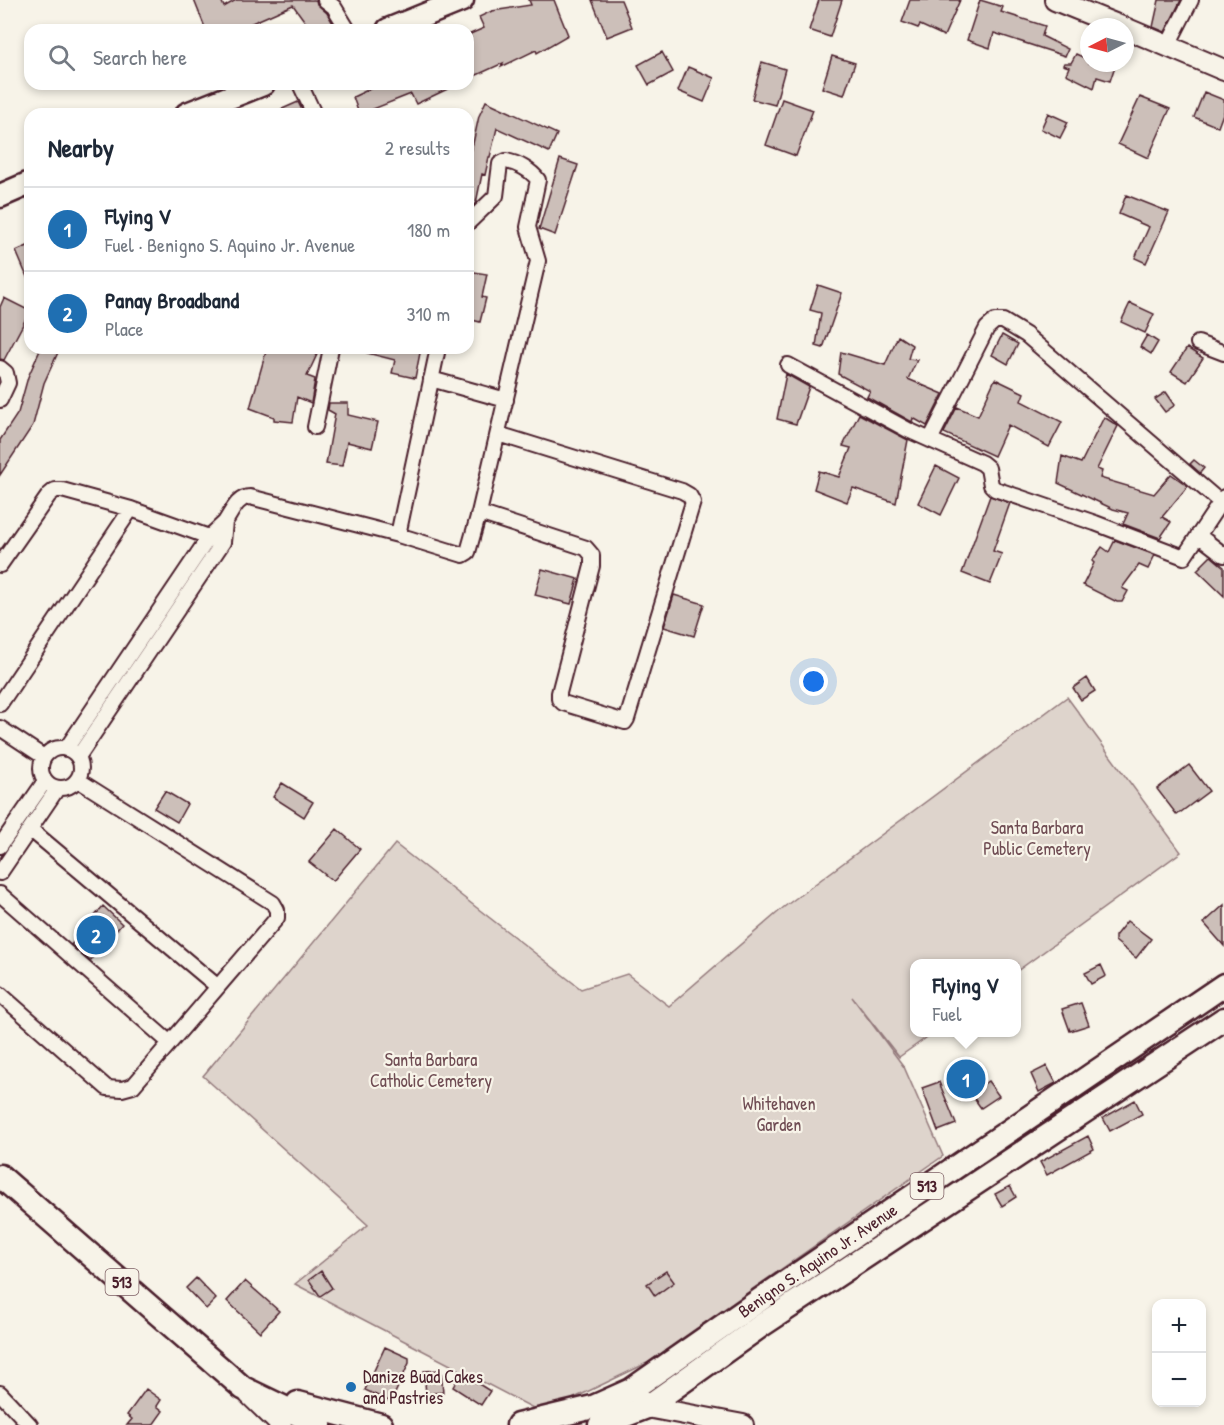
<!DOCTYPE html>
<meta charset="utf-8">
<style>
:root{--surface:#fff;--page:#f6f6f7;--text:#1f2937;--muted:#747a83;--line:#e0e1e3;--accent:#1f6fb2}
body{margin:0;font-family:"Patrick Hand",sans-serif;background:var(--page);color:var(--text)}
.controls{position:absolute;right:18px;bottom:18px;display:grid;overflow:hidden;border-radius:12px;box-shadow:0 3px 9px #0003}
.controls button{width:54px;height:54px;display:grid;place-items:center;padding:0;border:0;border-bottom:2px solid var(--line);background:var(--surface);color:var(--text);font:30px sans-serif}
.compass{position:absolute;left:1080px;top:18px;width:54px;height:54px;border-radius:50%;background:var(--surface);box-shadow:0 3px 9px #0003;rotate:264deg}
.you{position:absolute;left:814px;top:682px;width:21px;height:21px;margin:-15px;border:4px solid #fff;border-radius:50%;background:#1a73e8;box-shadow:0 0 0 9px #1a73e833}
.badge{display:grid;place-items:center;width:39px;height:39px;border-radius:50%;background:var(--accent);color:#fff;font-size:20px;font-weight:700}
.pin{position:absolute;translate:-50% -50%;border:3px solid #fff;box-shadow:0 2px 6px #0006}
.popup{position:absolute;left:910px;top:959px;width:111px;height:78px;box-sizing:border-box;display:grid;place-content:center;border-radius:12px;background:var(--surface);filter:drop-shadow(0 2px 4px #0005);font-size:20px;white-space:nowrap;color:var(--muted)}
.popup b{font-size:22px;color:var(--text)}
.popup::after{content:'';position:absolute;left:50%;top:100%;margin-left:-12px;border:12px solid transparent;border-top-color:var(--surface)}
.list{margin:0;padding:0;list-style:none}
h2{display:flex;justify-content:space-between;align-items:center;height:78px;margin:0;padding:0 24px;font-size:26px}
h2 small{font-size:20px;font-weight:400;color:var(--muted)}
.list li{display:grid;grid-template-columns:39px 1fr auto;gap:18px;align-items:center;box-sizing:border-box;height:84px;padding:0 24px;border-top:2px solid var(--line)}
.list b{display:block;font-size:22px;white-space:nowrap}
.list p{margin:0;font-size:20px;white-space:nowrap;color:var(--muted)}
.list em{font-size:20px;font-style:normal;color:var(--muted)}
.icon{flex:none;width:33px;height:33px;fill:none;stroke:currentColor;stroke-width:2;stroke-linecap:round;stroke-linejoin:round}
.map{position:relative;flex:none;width:1224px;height:1425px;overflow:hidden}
.search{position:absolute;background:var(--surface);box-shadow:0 3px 9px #0003;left:24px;top:24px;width:450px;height:66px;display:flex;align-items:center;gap:15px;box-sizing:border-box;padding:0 21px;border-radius:18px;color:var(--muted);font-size:22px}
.panel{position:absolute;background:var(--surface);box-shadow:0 3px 9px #0003;left:24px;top:108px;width:450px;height:246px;border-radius:18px}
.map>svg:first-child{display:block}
</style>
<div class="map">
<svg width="1224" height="1425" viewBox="0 0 1224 1425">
<rect width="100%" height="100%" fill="#f7f3e8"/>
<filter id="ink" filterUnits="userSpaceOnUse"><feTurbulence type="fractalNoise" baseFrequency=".0167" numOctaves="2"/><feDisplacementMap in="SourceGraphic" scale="12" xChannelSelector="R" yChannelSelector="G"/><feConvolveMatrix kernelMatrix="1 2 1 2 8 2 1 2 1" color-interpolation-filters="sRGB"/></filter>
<g filter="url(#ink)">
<path fill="#ded4cc" stroke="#947a7c" stroke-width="1.5" d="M1067 697 1181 852 1017 971V964H915V1032L933 1033 899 1057 852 997 904 1067 943 1156 647 1363 566 1402 535 1409 295 1284 368 1225 203 1076 395 844 581 989 627 974 669 1006 784 907Z"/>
<path fill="#ccbfb9" stroke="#4a1f2b" stroke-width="1.5" d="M194 0H221L224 7 236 0H316L317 4 327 13 337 30H311L293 5 236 30H206Z
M529 0H554L568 35 537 53 536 50 501 67 503 63 468 79V35L484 28 479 17 492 11 531 5Z
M592 0H621L632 27 607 37Z
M819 0H842L830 37 809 30Z
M910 0H960L944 36 920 25 918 28 902 22Z
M980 0 1003 7 1001 12 1045 26 1042 36 1068 49 1065 56 994 33 990 48 967 40Z
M1159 0H1181L1165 32 1153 27Z
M662 52 673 72 649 85 638 65Z
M1076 54 1089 60V63H1116L1110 81 1097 77 1094 88 1066 74 1069 67 1063 65 1064 63H1071Z
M832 56 855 63 844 95 822 88Z
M762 62 785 69 775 105 752 99Z
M688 67 714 78 704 102 678 91Z
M372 84H458L416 104 411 94 373 109 376 114H359L353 97 374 87Z
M1204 92 1224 100V111L1218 127 1194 117Z
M1140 97 1170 109 1148 158 1118 144Z
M782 99 813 110 796 156 766 145Z
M486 101 557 134 549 152 497 128 490 157H489L485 175 482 174 476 203 468 210V166L479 116Z
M298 102 304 114H271Z
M1048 113 1068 122 1060 138 1041 129Z
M560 159 578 165 555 235 539 229Z
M1126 195 1169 212 1146 263 1135 258 1149 227 1119 214Z
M30 245V284L16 251Z
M468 271 487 274 482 297 486 298 480 322 468 319Z
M818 285 842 293 823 348 816 346 821 313 810 310Z
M4 298 30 311 4 360 0 359V307Z
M1130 303 1154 314 1145 333 1121 322Z
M1002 335 1018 344 1008 364 992 355Z
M1147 335 1158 342 1151 354 1140 347Z
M898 336 912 345 908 359 917 360 908 379 943 394 927 426 913 418 912 422 867 397 870 391 838 374 841 352 885 365Z
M41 348H60L44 383 33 425 0 475V440L18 413 28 377Z
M267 348H320L307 376 315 379 311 403 297 397 293 422 274 420V417L250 408Z
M367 348H421L415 378 392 373 395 360 367 353Z
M1187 348 1203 358 1187 382 1171 372Z
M786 374 809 387 796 424 777 419Z
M995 379 1024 393 1021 401 1062 422 1049 447 1008 425 994 456 944 433 957 407 978 416Z
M1166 392 1175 405 1165 412 1155 399Z
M329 403H348V415L378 422 372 448 347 442 342 466 326 464 335 414 328 410Z
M859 414 908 440 896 503 853 488 847 502 814 489 819 471 839 477 851 448 843 446Z
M1104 417 1118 426 1097 469 1102 471 1100 478 1154 494 1171 474 1188 486 1162 517 1171 522 1160 538 1123 524 1128 513 1113 509 1058 483 1062 456 1081 463Z
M1194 460 1204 468 1200 473 1190 464Z
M936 466 959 478 941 515 918 503Z
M990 496 1010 503 993 551 1002 554 990 584 962 573Z
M1115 540 1155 555 1148 569 1139 565 1122 588 1128 591 1122 602H1117L1083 585 1094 563 1092 561 1102 547 1109 552Z
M1211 556 1224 567V596L1197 570Z
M542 569 578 579 571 604 535 595Z
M674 595 704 604 694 636 664 627Z
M1087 678 1095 691 1081 700 1073 688Z
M1189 765 1209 791 1177 815 1157 789Z
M282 783 313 802 304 817 273 797Z
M165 791 187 804 177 822 154 808Z
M337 829 360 849 333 881 309 862Z
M1224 905V946L1204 923Z
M103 906 122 924 90 961 71 945Z
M1127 921 1151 939 1136 958 1115 941V936Z
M1101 965 1106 976 1091 984 1085 973Z
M1081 1003 1089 1025 1070 1031 1062 1009Z
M1047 1066 1056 1083 1039 1092 1031 1074Z
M988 1081 999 1096 981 1108 970 1093Z
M939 1082 956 1124 938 1131 922 1088Z
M1135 1100 1142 1114 1110 1131 1103 1118Z
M1088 1136 1094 1149 1047 1175 1040 1162Z
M1010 1186 1016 1197 1002 1206 995 1194Z
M321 1271 332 1288 320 1296 309 1280Z
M666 1271 674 1282 655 1296 647 1284Z
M196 1278 216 1299 206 1309 186 1288Z
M245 1281 279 1311 260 1332 227 1301Z
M385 1347 409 1358V1363L391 1402 365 1390Z
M441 1370 443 1392 426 1394 424 1371Z
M461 1373 490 1391 481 1405 453 1387Z
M146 1389 161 1400 157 1406 163 1411 153 1425H127L132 1419 127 1415Z"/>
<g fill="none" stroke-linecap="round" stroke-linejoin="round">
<defs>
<path id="street" d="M325 0 334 7 348 30
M1168 45 1191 0
M300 84 314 114
M1198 343 1224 353
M788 365 908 430 982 463 988 468 991 485 995 489 1095 523 1184 557 1224 497
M0 368 6 373 8 383 0 400
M431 379 506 400
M315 427 331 348
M930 440 987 328 995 321H1003L1026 335 1220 502
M479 513 586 548 592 555V566L559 693V699L563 703 625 722 627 719 693 502 689 495 682 491 498 434
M225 522C232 512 237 497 250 497L398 535 463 555 468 552 479 513 538 261 528 227 538 180C531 170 517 163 506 161L500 164 496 196 468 223
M398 535 438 348
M1198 535 1224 555
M0 565 49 495 55 490H62L131 509 209 537 215 541
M0 704 131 509
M0 728 44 757
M41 768a20 20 0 1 1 40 0a20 20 0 1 1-40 0Z
M66 749 209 537 225 522 223 542 78 757
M30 829 218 987
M0 846 45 781
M0 873 57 789
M0 894 170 1043
M0 994 107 1088 122 1089 133 1086 277 918V910L273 903 78 780
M0 1393 30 1425"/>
<path id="secondary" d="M1055 0 1122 27
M1125 28 1224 70
M249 1394 281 1425
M641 1400 647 1407 743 1425"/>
<g id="primary">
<path d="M388 30 462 0"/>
<path d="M187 114 263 84"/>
<path d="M0 196 30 183"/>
<path d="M0 1176 243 1388 320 1425"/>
<path d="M298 1403 381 1425"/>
<path id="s1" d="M518 1425 593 1407 631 1390 764 1297 1224 985"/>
<path d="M600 1425 647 1407 762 1325 1224 1019"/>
</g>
</defs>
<use href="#street" stroke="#4a1f2b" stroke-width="18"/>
<use href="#secondary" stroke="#4a1f2b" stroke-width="24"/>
<use href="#primary" stroke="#4a1f2b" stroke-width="27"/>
<use href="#street" stroke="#f7f3e8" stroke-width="14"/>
<use href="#secondary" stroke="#f7f3e8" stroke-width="20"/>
<use href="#primary" stroke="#f7f3e8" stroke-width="22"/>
</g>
</g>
<circle fill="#1f6fb2" stroke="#f7f3e8" stroke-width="2" cx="351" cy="1387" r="6"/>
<g text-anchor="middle" stroke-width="4.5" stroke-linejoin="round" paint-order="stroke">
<g fill="#f7f3e8" stroke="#7e5f64" stroke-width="1.5">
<rect x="910.5" y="1173" width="33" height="26" rx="4.5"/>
<rect x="105.5" y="1269" width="33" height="26" rx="4.5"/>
</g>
<g font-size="16" font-weight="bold" fill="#4a1f2b">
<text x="927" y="1192">513</text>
<text x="122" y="1288">513</text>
</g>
<g font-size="18" fill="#6f4c53" stroke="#f7f3e8">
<text x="1037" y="834">Santa Barbara<tspan x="1037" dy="21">Public Cemetery</tspan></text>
<text x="431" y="1066">Santa Barbara<tspan x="431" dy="21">Catholic Cemetery</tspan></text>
<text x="779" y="1110">Whitehaven<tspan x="779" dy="21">Garden</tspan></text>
</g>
<g font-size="18" fill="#4a1f2b" stroke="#f7f3e8">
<text dy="6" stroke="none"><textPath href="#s1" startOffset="346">Benigno S. Aquino Jr. Avenue</textPath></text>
</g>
<g font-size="18" fill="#4a1f2b" stroke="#f7f3e8" text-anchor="start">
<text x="363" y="1383">Danize Buad Cakes<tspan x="363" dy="21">and Pastries</tspan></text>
</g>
</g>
</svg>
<div class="controls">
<button>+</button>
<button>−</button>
</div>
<svg class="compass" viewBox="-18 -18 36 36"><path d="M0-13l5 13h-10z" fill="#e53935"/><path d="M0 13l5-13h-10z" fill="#747a83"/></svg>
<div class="you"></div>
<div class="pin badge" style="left:966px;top:1079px">1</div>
<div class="popup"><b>Flying V</b>Fuel</div>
<div class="pin badge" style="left:96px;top:935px">2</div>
<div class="search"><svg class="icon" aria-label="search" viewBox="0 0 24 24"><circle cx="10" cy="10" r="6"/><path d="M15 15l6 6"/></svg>Search here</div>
<section class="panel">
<h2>Nearby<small>2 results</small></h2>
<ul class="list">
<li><span class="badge">1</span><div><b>Flying V</b><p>Fuel · Benigno S. Aquino Jr. Avenue</p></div><em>180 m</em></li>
<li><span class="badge">2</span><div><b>Panay Broadband</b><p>Place</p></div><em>310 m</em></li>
</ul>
</section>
</div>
